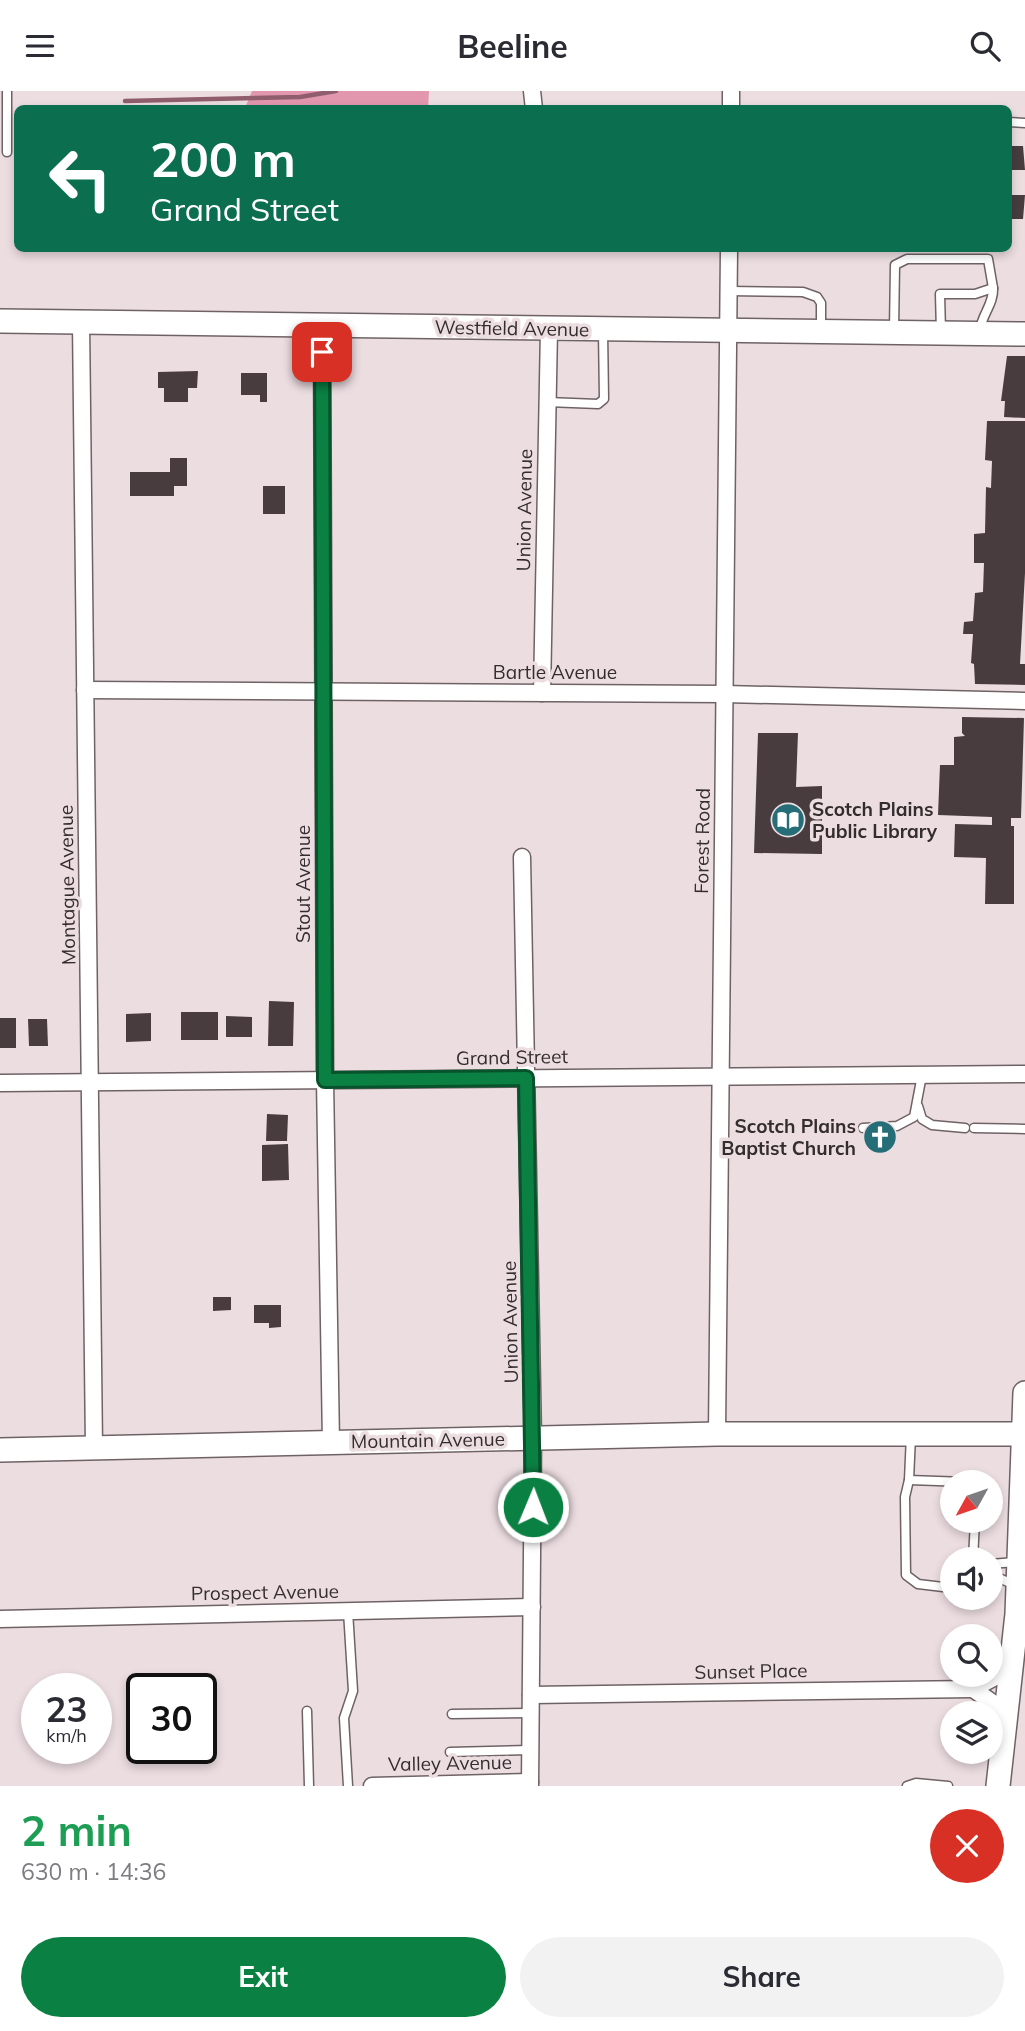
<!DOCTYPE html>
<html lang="en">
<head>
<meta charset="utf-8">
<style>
  body { margin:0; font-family:Mulish,sans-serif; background:#f2f2f3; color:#2b2b33; height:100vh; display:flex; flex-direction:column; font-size:26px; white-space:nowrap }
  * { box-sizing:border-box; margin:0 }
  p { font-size:23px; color:#7c7c81 }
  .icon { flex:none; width:38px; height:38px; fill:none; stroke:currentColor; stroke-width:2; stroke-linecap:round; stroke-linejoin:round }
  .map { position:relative; height:1695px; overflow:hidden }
  .sheet { display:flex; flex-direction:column; background:#fff; flex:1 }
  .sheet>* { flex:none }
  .hud { position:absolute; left:14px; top:14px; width:998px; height:147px; border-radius:10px; box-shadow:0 4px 10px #0003; background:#0b6e4f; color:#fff; overflow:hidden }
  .needle { width:46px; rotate:230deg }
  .controls { position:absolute; left:940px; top:1379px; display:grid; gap:14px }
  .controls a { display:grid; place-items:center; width:63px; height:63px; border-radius:50%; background:#fff; box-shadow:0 4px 10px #0003; font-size:35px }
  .speed { position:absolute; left:21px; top:1582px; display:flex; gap:14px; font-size:35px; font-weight:700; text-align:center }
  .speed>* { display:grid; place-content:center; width:91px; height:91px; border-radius:50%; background:#fff; box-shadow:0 4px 10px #0003; line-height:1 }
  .speed small { font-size:18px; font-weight:400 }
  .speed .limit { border:4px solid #111; border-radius:10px; background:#fff; color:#111 }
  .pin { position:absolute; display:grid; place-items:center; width:60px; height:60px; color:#fff; margin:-30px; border-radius:14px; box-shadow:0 4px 10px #0006 }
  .me { position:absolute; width:77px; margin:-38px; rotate:1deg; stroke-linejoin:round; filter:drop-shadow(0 0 5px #0008) }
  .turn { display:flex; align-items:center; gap:24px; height:147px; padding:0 21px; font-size:32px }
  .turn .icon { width:91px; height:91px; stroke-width:2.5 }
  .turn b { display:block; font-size:49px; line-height:60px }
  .round { display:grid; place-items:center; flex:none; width:74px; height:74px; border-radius:37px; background:#f2f2f3 }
  .headline { display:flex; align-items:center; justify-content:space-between; height:119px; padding:0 21px }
  h1 { font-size:42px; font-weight:700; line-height:52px; color:#1e9e55 }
  .action { display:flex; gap:14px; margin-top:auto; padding:14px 21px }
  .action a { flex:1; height:80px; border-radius:42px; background:#0b8043; color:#fff; font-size:28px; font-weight:700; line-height:80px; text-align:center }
  .action a+a { background:#f2f2f3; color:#2b2b33 }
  header { display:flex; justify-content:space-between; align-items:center; height:91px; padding:0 21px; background:#fff; font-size:32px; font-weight:700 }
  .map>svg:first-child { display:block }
</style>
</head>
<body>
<header><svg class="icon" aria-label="menu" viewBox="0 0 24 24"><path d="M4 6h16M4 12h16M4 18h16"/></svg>Beeline<svg class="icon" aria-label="search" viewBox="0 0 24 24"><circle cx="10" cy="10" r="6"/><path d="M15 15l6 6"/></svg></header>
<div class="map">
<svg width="1025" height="1695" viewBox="0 0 1025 1695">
  <rect width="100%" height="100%" fill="#ecdde1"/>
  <!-- forest -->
  <polygon fill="#e297af" points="252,0 429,0 428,17 245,17"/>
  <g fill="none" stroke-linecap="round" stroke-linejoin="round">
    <!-- stream -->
    <polyline stroke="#905d6e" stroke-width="4.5" points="125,10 300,6 336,0"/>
  </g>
  <!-- building -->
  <g fill="#483c3f">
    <polygon points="1008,55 1023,55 1025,79 1008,79"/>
    <polygon points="1008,104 1025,104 1023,128 1008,128"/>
    <polygon points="1007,265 1025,265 1025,327 1004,326 1005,310 1001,310"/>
    <polygon points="198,280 197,297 188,297 188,311 164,311 164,297 158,297 158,281"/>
    <polygon points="241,282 267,282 267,311 260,311 260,304 241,304"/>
    <polygon points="987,330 1025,330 1025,482 1020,573 1025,573 1025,594 975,593 974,573 971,572 973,543 963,543 964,531 973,530 975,502 983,501 984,472 974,472 974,443 985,442 986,396 991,397 992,370 985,369"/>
    <polygon points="170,367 187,367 187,395 174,395 174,405 130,405 130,381 170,381"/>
    <rect x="263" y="395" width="22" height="28"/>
    <polygon points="962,626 1024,627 1021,727 1011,727 1011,735 1014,735 1014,813 985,813 986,767 954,766 955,733 992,734 992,726 938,724 940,674 954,674 954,646 965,645 962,642"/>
    <polygon points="758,642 798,642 796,696 822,695 822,763 754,762"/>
    <polygon points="269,910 294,911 293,955 268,955"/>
    <rect x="181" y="921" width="37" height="28"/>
    <polygon points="151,922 151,950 126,951 126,923"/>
    <polygon points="226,925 252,926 252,946 226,946"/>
    <rect x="0" y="927" width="16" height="30"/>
    <polygon points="28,928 47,928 48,955 29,955"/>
    <polygon points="267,1023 288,1024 287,1050 266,1050"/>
    <polygon points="288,1053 289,1089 262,1090 262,1054"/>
    <polygon points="213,1206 231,1206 231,1219 213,1220"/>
    <polygon points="254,1214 281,1214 281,1236 269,1237 269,1232 254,1232"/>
  </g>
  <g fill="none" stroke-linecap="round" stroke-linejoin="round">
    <!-- lane casing -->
    <g stroke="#6f6265" stroke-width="11">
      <g id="lane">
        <polyline points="7,0 7,61"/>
        <polyline points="1008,31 1025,32"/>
        <polyline points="729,200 803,201 817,206 821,212 821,238"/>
        <polyline points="894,239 895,174 907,168 988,168 993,197 975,203 940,203 941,241"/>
        <path d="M980,239C982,223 994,213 993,197"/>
        <polyline points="547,311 598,313 604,308 603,240"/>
        <polyline points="918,1015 922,1028 932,1034 965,1037"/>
        <polyline points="863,1037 897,1035 914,1026 922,984"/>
        <polyline points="974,1037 1025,1038"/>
        <polyline points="911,1344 909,1389 966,1391"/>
        <polyline points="909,1389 905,1406 906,1484 918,1493 943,1496 952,1489"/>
        <polyline points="973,1468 975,1430"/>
        <polyline points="990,1473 1016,1471"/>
        <polyline points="990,1483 1017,1495"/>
        <polyline points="348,1520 353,1600 344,1627 348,1695"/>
        <polyline points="307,1620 309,1695"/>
        <polyline points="452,1623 530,1622"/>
        <polyline points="450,1661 530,1659"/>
        <polyline points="907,1695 916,1692 948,1695"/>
      </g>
    </g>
    <!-- street casing -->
    <g stroke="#6f6265" stroke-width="19">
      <g id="street">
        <polyline points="532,0 534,18"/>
        <polyline points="731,18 731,0"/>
        <polyline points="81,231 94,1357"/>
        <polyline points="322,235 325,989 331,1352"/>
        <polyline points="85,599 725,603 1025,610"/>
        <polyline points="542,602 549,238"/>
        <polyline points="522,766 533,1347 530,1695"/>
        <polyline points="0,992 1025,983"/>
        <polyline points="717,1343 729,158"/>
        <polyline points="0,1528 532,1516"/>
        <polyline points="973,1598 993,1612 1001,1636"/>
        <polyline points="531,1604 973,1598 1012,1577"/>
        <polyline points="372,1695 530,1691"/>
      </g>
    </g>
    <!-- secondary casing -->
    <g stroke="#6f6265" stroke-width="26">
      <g id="secondary">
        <polyline points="0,230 1025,243"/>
        <polyline points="0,1359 717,1343 1025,1343"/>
        <polyline points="998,1695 1017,1523 1025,1302"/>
      </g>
    </g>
    <!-- lane -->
    <use href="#lane" stroke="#fff" stroke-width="8"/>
    <!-- street -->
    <use href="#street" stroke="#fff" stroke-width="16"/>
    <!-- secondary -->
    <use href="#secondary" stroke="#fff" stroke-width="23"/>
  </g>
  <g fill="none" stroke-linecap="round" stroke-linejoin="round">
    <!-- route casing -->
    <g stroke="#07532c" stroke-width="18">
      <polyline id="route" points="322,261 325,989 526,987 533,1416"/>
    </g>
    <!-- route -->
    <use href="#route" stroke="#0b8043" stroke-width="12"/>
  </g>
  <!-- icons -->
  <defs>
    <g id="library-disc" transform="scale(1.75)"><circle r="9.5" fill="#256e78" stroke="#ecdde1"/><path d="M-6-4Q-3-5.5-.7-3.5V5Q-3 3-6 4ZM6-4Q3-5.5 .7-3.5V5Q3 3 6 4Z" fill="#fff"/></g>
    <g id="church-disc" transform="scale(1.75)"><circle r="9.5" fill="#256e78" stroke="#ecdde1"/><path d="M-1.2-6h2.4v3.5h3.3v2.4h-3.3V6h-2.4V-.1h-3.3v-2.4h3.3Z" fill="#fff"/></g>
  </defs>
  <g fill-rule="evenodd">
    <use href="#library-disc" x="788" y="729"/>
    <use href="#church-disc" x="880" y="1046"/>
  </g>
  <g text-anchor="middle" stroke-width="7" stroke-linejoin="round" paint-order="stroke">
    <!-- street labels -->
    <g font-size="19" fill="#332d2f" stroke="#ecdde1">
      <text transform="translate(512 237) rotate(1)" y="7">Westfield Avenue</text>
      <text transform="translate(524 419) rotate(-89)" y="7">Union Avenue</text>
      <text x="555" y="588">Bartle Avenue</text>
      <text transform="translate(702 750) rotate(-89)" y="7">Forest Road</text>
      <text transform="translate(303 793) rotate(-90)" y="7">Stout Avenue</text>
      <text transform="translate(67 794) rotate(-91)" y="7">Montague Avenue</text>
      <text transform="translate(512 966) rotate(-1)" y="7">Grand Street</text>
      <text transform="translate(510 1231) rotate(-91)" y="7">Union Avenue</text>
      <text transform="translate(428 1349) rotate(-1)" y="7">Mountain Avenue</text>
      <text transform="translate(265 1501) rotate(-1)" y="7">Prospect Avenue</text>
      <text transform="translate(751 1580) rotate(-1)" y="7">Sunset Place</text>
      <text transform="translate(450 1672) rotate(-1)" y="7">Valley Avenue</text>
    </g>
    <!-- poi labels -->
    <g font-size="19" font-weight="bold" fill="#332d2f" stroke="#ecdde1" text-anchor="start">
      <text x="812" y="725">Scotch Plains<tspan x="812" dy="22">Public Library</tspan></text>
      <text x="856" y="1042" text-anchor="end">Scotch Plains<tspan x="856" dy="22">Baptist Church</tspan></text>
    </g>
  </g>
</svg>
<div class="controls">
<a><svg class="needle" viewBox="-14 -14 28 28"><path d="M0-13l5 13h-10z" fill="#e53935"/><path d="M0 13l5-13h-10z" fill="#7c7c81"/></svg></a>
<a><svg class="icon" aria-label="sound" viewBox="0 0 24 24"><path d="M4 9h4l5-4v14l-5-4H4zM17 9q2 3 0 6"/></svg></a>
<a><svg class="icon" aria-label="search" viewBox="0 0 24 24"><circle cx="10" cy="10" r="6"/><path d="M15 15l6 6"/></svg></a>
<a><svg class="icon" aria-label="layers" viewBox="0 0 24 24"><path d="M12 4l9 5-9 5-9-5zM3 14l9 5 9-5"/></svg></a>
</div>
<div class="speed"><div>23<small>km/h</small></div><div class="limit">30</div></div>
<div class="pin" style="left:322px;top:261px;background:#d93025"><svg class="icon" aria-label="arrive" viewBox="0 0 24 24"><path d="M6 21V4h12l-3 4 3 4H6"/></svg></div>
<svg class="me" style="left:533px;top:1416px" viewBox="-20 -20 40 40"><circle r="17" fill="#0b8043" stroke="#fff" stroke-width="3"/><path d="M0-11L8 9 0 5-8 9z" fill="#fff"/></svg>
<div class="hud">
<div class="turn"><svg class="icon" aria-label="left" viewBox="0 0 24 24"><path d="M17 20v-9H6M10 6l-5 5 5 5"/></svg><div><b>200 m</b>Grand Street</div></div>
</div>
</div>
<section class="sheet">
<div class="headline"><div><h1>2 min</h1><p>630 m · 14:36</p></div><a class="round" style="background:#d93025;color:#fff"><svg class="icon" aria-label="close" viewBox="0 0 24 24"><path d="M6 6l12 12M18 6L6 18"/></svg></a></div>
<div class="action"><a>Exit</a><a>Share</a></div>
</section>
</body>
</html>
